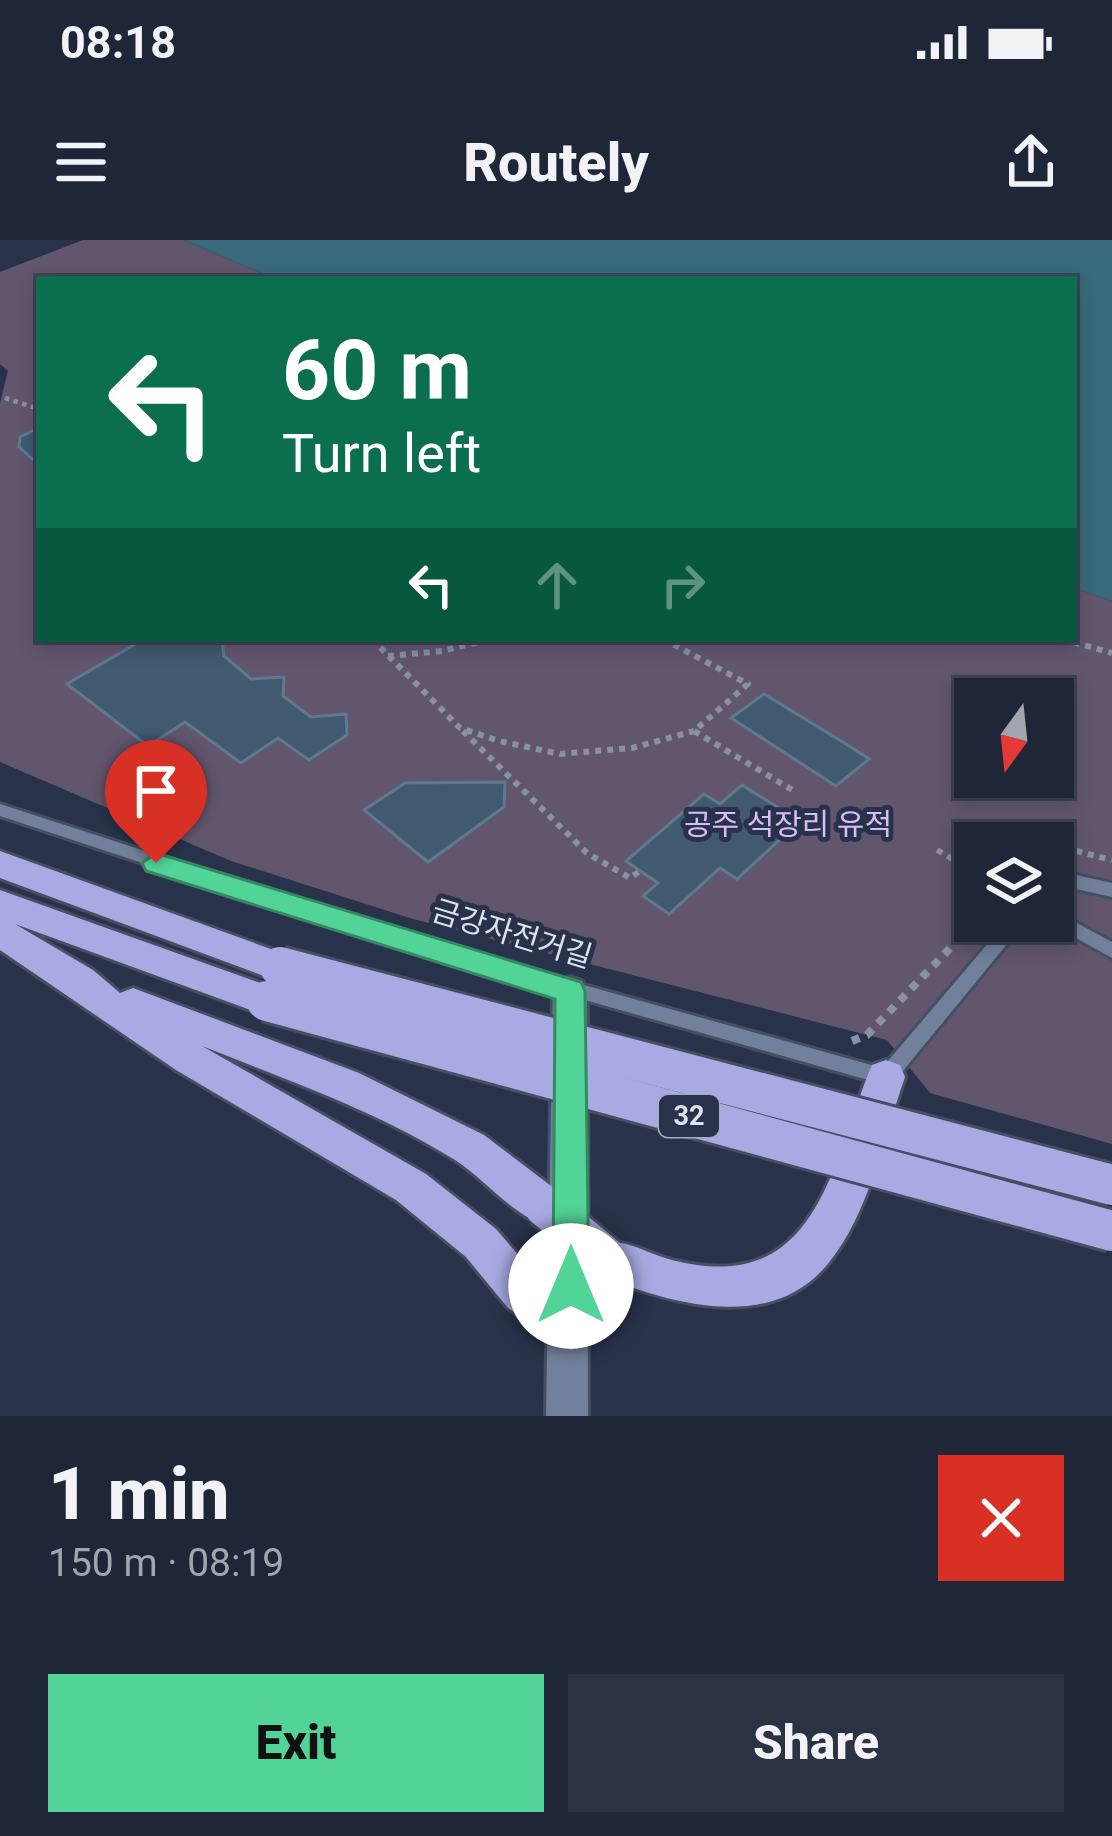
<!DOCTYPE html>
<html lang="en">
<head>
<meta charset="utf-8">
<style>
  body { margin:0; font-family:Roboto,"Noto Sans KR",sans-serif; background:#2b3243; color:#f1f3f6; height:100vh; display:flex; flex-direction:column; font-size:45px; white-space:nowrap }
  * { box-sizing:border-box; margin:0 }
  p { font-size:39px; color:#a1a5ae }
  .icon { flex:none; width:66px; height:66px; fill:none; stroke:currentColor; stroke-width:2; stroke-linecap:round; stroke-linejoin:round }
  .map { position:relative; height:1176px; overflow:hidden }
  .panel { display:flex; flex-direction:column; background:#1e2638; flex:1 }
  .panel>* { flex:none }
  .hud { position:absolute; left:36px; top:36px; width:1041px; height:366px; border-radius:0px; box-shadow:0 6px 18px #0003,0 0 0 3px #3c4353; background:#0b6e4f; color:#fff; overflow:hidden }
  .needle { width:78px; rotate:195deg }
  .controls { position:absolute; left:954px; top:438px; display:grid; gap:24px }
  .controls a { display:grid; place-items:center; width:120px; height:120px; border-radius:0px; background:#1e2638; box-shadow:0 6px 18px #0003,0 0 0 3px #3c4353; font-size:60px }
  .pin { position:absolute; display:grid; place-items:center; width:102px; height:102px; color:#fff; margin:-123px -51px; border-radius:50% 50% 50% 0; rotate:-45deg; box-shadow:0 0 12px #0007 }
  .pin .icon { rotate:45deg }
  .me { position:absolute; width:132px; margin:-66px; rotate:0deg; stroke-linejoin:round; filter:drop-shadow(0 0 9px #0008) }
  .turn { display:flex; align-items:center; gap:42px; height:252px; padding:0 48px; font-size:54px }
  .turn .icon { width:156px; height:156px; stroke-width:2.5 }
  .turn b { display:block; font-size:84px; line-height:102px }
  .lanes { display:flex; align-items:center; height:114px; padding:0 48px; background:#0003; justify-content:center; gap:60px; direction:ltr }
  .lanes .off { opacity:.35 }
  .round { display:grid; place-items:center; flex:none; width:126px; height:126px; border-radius:0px; background:#2b3243 }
  .head { display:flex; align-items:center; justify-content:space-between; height:204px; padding:0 48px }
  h1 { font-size:72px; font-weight:800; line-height:90px }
  .primary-button { display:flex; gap:24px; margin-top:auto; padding:24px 48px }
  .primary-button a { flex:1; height:138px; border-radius:0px; background:#52d397; color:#111; font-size:48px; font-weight:800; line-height:138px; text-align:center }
  .primary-button a+a { background:#2b3243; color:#f1f3f6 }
  .status { display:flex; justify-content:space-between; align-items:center; height:84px; padding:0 60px; background:#1e2638; direction:ltr }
  .status svg { height:33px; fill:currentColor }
  header { display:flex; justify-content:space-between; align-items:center; height:156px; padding:0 48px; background:#1e2638; font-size:54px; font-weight:800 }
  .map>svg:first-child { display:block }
</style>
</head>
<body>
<div class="status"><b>08:18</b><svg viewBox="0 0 49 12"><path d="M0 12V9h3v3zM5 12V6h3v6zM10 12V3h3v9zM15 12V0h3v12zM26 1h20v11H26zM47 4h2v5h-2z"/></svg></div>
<header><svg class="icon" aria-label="menu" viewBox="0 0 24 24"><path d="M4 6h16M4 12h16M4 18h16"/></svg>Routely<svg class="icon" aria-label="share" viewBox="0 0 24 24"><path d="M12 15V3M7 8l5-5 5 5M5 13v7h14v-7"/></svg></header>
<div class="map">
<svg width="1112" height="1176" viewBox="0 0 1112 1176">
  <rect width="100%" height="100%" fill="#28334b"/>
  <!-- green -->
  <path fill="#62566f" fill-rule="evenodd" d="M83,0H184L275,39H39V399H1074V348L1112,361V904L930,853L887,800L413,679L231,621L0,522V163L8,131L0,124V32ZM975,459H1053V537H975ZM975,603H1053V681H975Z"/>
  <!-- water -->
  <polygon fill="#396a7a" points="184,0 1112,0 1112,361 1074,348 1074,39 275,39"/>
  <!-- building -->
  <g fill="#415a6f" stroke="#5f798f" stroke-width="3">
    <polygon points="36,189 39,189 39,225 19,207 20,197"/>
    <polygon points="144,399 222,399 224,416 251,439 284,437 283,456 311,477 346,474 347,495 309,520 278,498 241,523 185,482 148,506 67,444"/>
    <polygon points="764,454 846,504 869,519 836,546 731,478"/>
    <polygon points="505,542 504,567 428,622 364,570 405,543"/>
    <polygon points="742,545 800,581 737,639 720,628 669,674 643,656 658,643 626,621 704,554 720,564"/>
  </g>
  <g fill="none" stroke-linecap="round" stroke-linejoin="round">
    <!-- service casing -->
    <g stroke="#464f62" stroke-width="6">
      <g id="service">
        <polygon points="0,564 404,695 882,828 1007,681 1026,681 893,843 886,845 404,709 0,576"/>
        <polygon points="1053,630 1112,643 1112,657 1053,644"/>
        <polygon points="1053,670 1112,702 1112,718 1047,682 1053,681"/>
      </g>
    </g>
    <!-- tertiary casing -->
    <g stroke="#464f62" stroke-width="6">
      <polygon id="tertiary" points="570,737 582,741 587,751 588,1176 546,1176 553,751 558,741"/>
    </g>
    <!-- trunk casing -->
    <g stroke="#464f62" stroke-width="6">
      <g id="trunk">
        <polygon points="0,611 293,717 298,727 293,737 280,742 0,638"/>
        <path d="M0,650L280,750L285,761L280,772L267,776L15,684L93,730L120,753L133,748L359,833L484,895L559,952L565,966L559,980L544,985C509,972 486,940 455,920C377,871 287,840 202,806L426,934L496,989L538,1038L587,1072L593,1088L587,1104L571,1110L508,1068L466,1017L396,960L176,830L0,710Z"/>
        <path d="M886,820L900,825L905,837C884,897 869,975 827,1025C768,1096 663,1061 593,1033L587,1019L593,1005C618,994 646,1013 672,1020C812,1056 829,937 867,837L872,825Z"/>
      </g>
    </g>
    <!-- path-far2 -->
    <polyline stroke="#8892a5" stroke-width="4.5" stroke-dasharray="4.5 4.5" stroke-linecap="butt" points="5,158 39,169"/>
    <!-- path-far1 -->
    <g stroke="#8892a5" stroke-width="6" stroke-dasharray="6 6" stroke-linecap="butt">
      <polyline points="372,399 460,488 499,501 560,514 632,508 694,491"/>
      <polyline points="663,399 748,444 694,491 794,551"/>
      <polyline points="1062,399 1112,413"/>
      <polyline points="388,416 442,411 492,399"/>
      <polyline points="463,491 587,613 630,638 640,631"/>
      <polyline points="1053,605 1112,620"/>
      <polyline points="937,610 975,632"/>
    </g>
    <!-- path -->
    <polyline stroke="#8892a5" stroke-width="8" stroke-dasharray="8 8" stroke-linecap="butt" points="852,801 867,795 976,681"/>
    <!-- service -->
    <use href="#service" fill="#72809b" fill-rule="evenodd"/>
    <!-- tertiary -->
    <use href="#tertiary" fill="#72809b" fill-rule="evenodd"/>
    <!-- trunk -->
    <use href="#trunk" fill="#a8aae4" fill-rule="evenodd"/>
    <!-- trunk-bridge casing -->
    <g stroke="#464f62" stroke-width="46" stroke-linecap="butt">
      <g id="trunk-bridge">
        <polyline points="280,727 1112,945"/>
        <polyline points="267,761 1112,991"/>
        <polyline points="544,966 608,1019"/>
      </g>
    </g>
    <!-- trunk-bridge -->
    <use href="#trunk-bridge" stroke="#a8aae4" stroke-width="40"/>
  </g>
  <!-- route -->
  <polygon fill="#52d397" stroke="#358962" stroke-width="3" points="156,613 581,742 585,751 589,1046 584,1058 571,1063 558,1058 553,1046 555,759 146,631 142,623"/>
  <g text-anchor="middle" stroke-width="10" stroke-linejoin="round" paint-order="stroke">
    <!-- shield labels -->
    <rect fill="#28334b" stroke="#a5aec0" stroke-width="3" x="659" y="855" width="60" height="42" rx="9"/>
    <g font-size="27" font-weight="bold" fill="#dbe3f2">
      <text x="689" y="885">32</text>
    </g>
    <!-- park labels -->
    <g font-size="30" fill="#d9bcf9" stroke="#28334b">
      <text x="788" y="595">공주 석장리 유적</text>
    </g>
    <!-- street labels -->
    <g font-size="30" fill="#dbe3f2" stroke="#28334b">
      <text transform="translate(512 694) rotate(17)" y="10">금강자전거길</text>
    </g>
  </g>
</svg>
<div class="controls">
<a><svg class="needle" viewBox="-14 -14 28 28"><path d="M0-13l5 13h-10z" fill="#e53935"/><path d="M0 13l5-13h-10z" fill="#a1a5ae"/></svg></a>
<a><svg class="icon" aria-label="layers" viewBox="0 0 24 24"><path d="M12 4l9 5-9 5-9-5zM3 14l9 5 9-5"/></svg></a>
</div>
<div class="pin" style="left:156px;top:623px;background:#d93025"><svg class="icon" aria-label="arrive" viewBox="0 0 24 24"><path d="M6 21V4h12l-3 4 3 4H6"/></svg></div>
<svg class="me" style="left:571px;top:1046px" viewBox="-20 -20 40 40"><circle r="19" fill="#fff"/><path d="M0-13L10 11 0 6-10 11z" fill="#52d397"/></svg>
<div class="hud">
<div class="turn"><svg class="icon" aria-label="left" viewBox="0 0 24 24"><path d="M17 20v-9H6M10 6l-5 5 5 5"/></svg><div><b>60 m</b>Turn left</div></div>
<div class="lanes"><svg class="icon" aria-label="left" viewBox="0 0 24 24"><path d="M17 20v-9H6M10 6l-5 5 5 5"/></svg><svg class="icon off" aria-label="ahead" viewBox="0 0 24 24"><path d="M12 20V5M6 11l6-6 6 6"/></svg><svg class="icon off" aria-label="right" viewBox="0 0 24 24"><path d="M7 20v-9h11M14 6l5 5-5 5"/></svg></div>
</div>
</div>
<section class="panel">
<div class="head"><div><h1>1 min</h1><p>150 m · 08:19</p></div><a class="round" style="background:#d93025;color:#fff"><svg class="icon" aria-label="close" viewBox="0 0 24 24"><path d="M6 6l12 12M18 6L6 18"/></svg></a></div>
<div class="primary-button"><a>Exit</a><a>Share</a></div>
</section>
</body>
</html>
